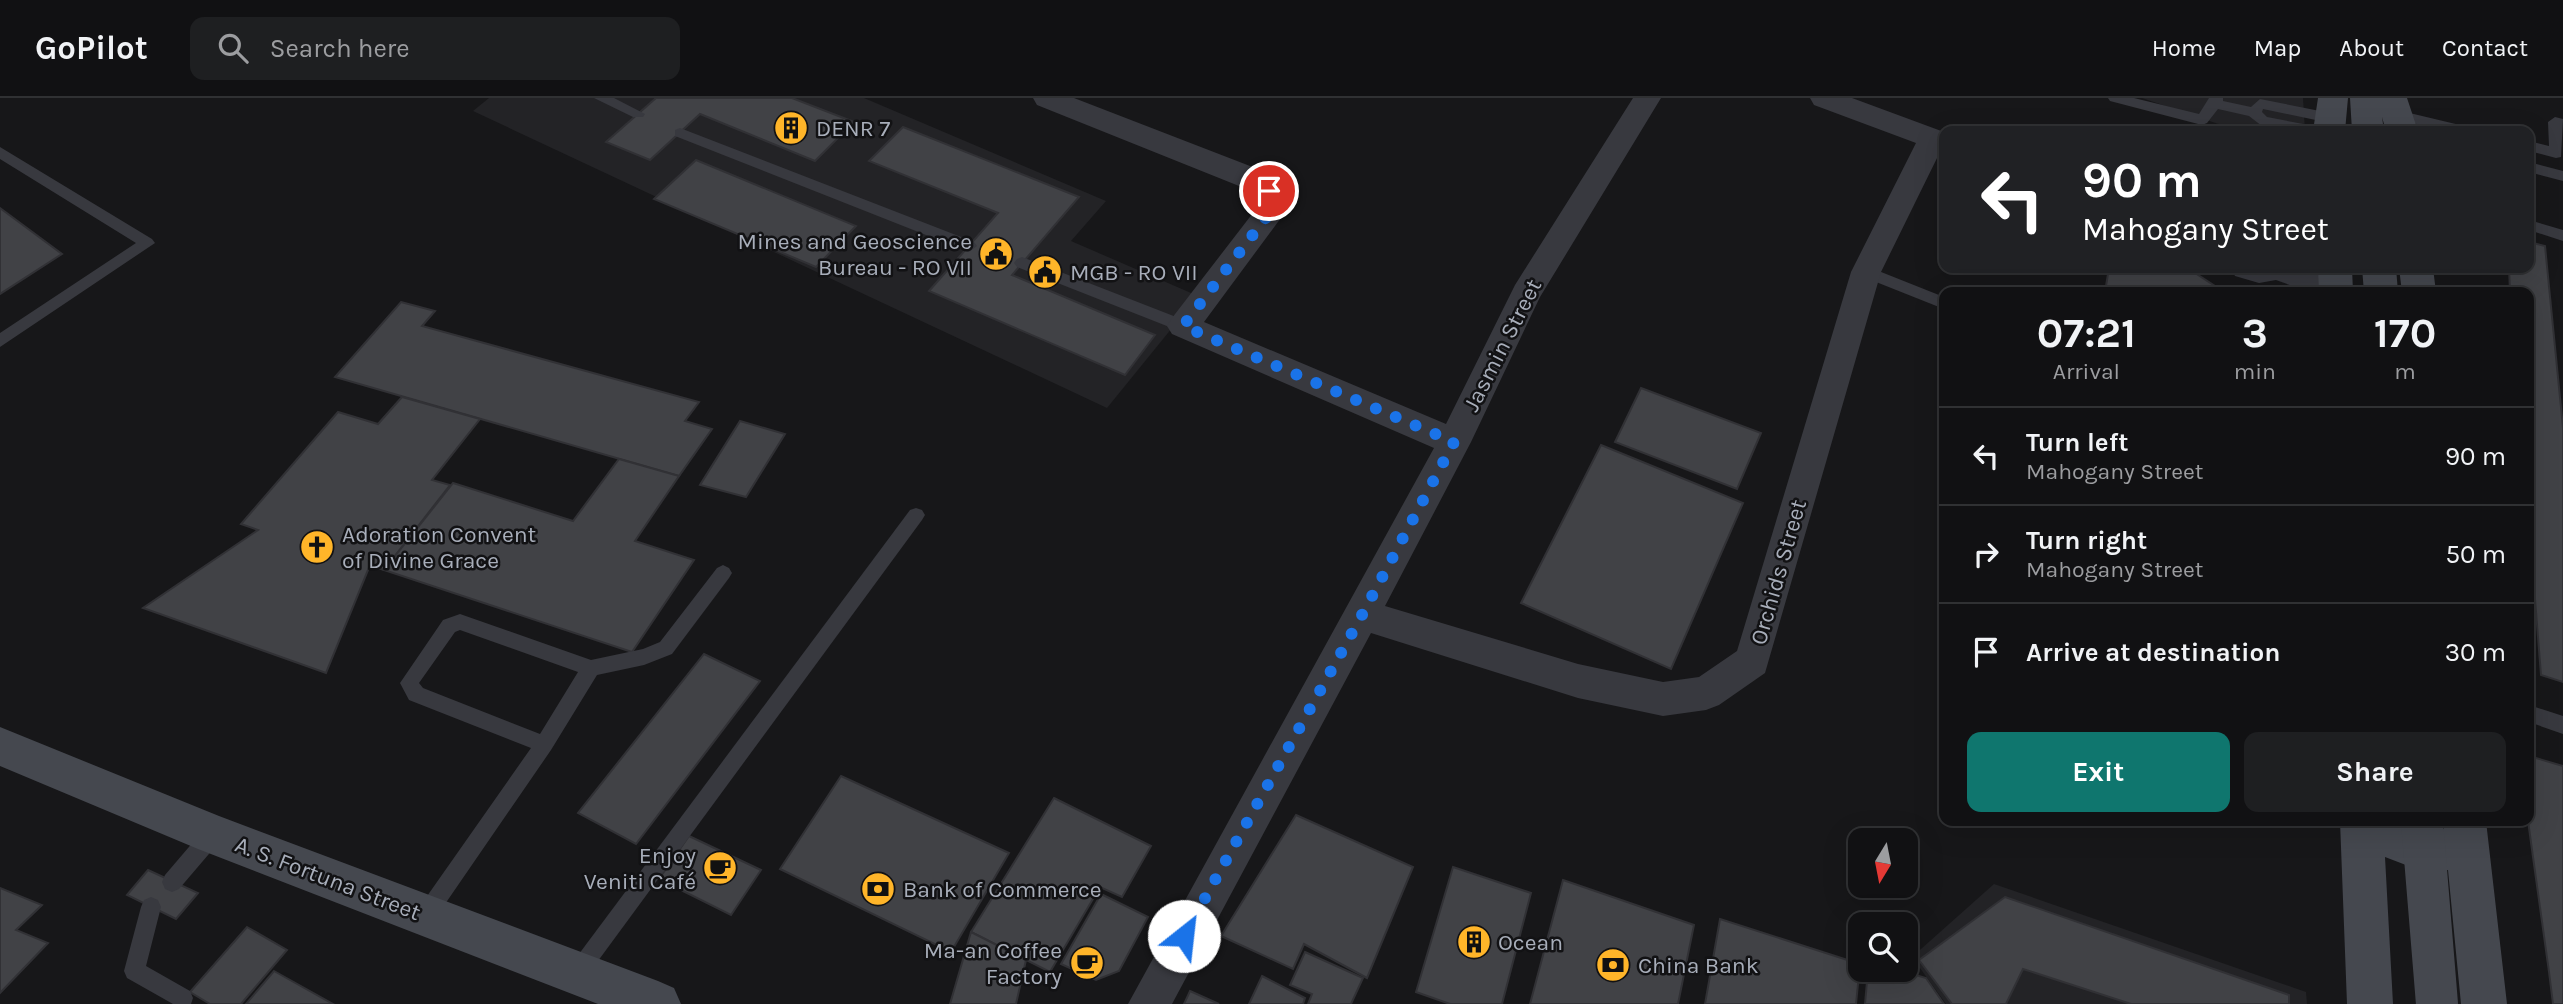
<!DOCTYPE html>
<html lang="en">
<head>
<meta charset="utf-8">
<style>
  body { margin:0; font-family:Karla,sans-serif; background:#1e1f21; color:#f1f3f6; height:100vh; display:flex; flex-direction:column; font-size:26px; white-space:nowrap }
  * { box-sizing:border-box; margin:0 }
  p { font-size:23px; color:#9c9da0 }
  .icon { flex:none; width:38px; height:38px; fill:none; stroke:currentColor; stroke-width:2; stroke-linecap:round; stroke-linejoin:round }
  .map { position:relative; flex:1; overflow:hidden }
  .details { position:absolute; left:1939px; top:189px; width:595px; height:539px; display:flex; flex-direction:column; background:#111113; border-radius:14px; box-shadow:0 7px 28px #0002,0 0 0 2px #303133 }
  .details>* { flex:none }
  .hud { position:absolute; left:1939px; top:28px; width:595px; height:147px; border-radius:14px; box-shadow:0 7px 28px #0002,0 0 0 2px #303133; background:#202124; color:#fff; overflow:hidden }
  .needle { width:46px; rotate:190deg }
  .tools { position:absolute; left:1848px; top:730px; display:grid; gap:14px }
  .tools a { display:grid; place-items:center; width:70px; height:70px; border-radius:14px; background:#111113; box-shadow:0 7px 28px #0002,0 0 0 2px #303133; font-size:35px }
  .pin { position:absolute; display:grid; place-items:center; width:60px; height:60px; color:#fff; margin:-30px; border:4px solid #fff; border-radius:50%; box-shadow:0 2px 7px #0007 }
  .me { position:absolute; width:77px; margin:-38px; rotate:29deg; stroke-linejoin:round; filter:drop-shadow(0 0 5px #0008) }
  .turn { display:flex; align-items:center; gap:24px; height:147px; padding:0 28px; font-size:32px }
  .turn .icon { width:91px; height:91px; stroke-width:2.5 }
  .turn b { display:block; font-size:49px; line-height:60px }
  .eta { display:flex; justify-content:space-evenly; align-items:center; height:119px; text-align:center }
  .eta b { font-size:42px; font-weight:700; line-height:49px }
  .primary-button { display:flex; gap:14px; margin-top:auto; padding:14px 28px }
  .primary-button a { flex:1; height:80px; border-radius:14px; background:#0f766e; color:#fff; font-size:28px; font-weight:700; line-height:80px; text-align:center }
  .primary-button a+a { background:#1e1f21; color:#f1f3f6 }
  ul { padding:0; list-style:none }
  li { display:flex; align-items:center; gap:21px; height:98px; padding:0 28px; border-top:2px solid #303133 }
  li div { flex:1 }
  li b { display:block; font-size:26px }
  li em { font-style:normal }
  header { display:flex; align-items:center; gap:42px; box-sizing:border-box; height:98px; padding:0 35px; background:#111113; border-bottom:2px solid #303133 }
  header strong { font-size:33px }
  nav { display:flex; gap:38px; margin-inline-start:auto; font-size:24px }
  .search { width:490px; height:63px; background:#1e1f21; display:flex; align-items:center; gap:18px; box-sizing:border-box; padding:0 24px; border-radius:14px; color:#9c9da0; font-size:26px }
  .map>svg:first-child { display:block }
</style>
</head>
<body>
<header>
<strong>GoPilot</strong>
<div class="search"><svg class="icon" aria-label="search" viewBox="0 0 24 24"><circle cx="10" cy="10" r="6"/><path d="M15 15l6 6"/></svg>Search here</div>
<nav><a>Home</a><a>Map</a><a>About</a><a>Contact</a></nav>
</header>
<div class="map">
<svg width="2563" height="906" viewBox="0 0 2563 906">
  <rect width="100%" height="100%" fill="#171719"/>
  <!-- built -->
  <g fill="#232326">
    <polygon points="489,0 864,0 1106,103 1071,143 1198,198 1107,310 473,13"/>
    <polygon points="2142,0 2303,0 2305,33 2239,33"/>
    <polygon points="1994,786 2306,894 2307,906 1946,906 1912,859"/>
  </g>
  <!-- building -->
  <g fill="#414246" stroke="#313135" stroke-width="2">
    <polygon points="656,0 792,0 854,24 815,63 700,16 650,62 606,44"/>
    <polygon points="903,29 1079,99 1012,177 1155,237 1125,277 929,193 998,115 869,63"/>
    <polygon points="696,62 856,128 816,169 654,101"/>
    <polygon points="0,110 62,156 0,196"/>
    <polygon points="2529,144 2545,148 2563,330 2563,584 2541,577 2529,425 2529,194 2510,194 2509,170 2529,170"/>
    <polygon points="2109,170 2175,170 2192,173 2224,194 2105,194"/>
    <polygon points="401,204 435,213 422,228 699,304 685,323 712,331 679,378 335,279"/>
    <polygon points="1641,290 1761,335 1737,391 1615,344"/>
    <polygon points="402,299 480,321 432,382 450,387 384,472 370,467 326,575 143,510 258,432 241,426 338,314 378,326"/>
    <polygon points="740,323 785,336 746,399 700,387"/>
    <polygon points="1601,347 1743,405 1671,571 1521,505"/>
    <polygon points="619,361 679,378 635,443 694,462 632,554 384,472 453,385 573,423"/>
    <polygon points="704,556 760,583 636,746 578,715"/>
    <polygon points="2529,658 2563,668 2563,906 2553,906 2549,874 2528,723"/>
    <polygon points="841,678 1009,755 951,854 780,771"/>
    <polygon points="1054,700 1151,748 1122,799 1100,789 1050,874 971,834"/>
    <polygon points="1296,717 1413,769 1367,880 1304,846 1293,871 1221,838"/>
    <polygon points="689,738 761,772 731,817 659,781"/>
    <polygon points="1453,769 1531,795 1502,906 1450,906 1416,894"/>
    <polygon points="148,772 198,795 176,821 127,797"/>
    <polygon points="1563,782 1694,827 1678,906 1530,906"/>
    <polygon points="0,790 42,807 16,832 48,845 0,895"/>
    <polygon points="1101,796 1148,819 1119,873 1096,882 1061,866"/>
    <polygon points="2005,799 2289,897 2289,906 2131,906 2023,871 2006,906 1952,906 1919,862"/>
    <polygon points="1720,821 1860,866 1856,906 1705,906"/>
    <polygon points="247,829 287,852 241,906 210,906 190,894"/>
    <polygon points="971,834 1026,862 1016,906 950,906"/>
    <polygon points="1305,854 1363,880 1351,906 1308,906 1312,896 1290,887"/>
    <polygon points="1868,872 1899,872 1926,880 1944,906 1865,906"/>
    <polygon points="274,873 333,906 246,906"/>
    <polygon points="1262,878 1305,900 1303,906 1249,906"/>
    <polygon points="1190,893 1219,906 1184,906"/>
  </g>
  <g fill="none" stroke-linecap="round" stroke-linejoin="round">
    <!-- lane -->
    <g fill="#38393f" fill-rule="evenodd">
      <polygon points="594,0 614,0 645,16 643,19 633,19"/>
      <polygon points="2108,0 2134,0 2199,16 2209,0 2223,0 2223,3 2251,9 2260,1 2330,15 2337,20 2330,25 2263,11 2262,14 2267,19 2314,28 2321,33 2290,33 2262,28 2249,18 2218,11 2207,25 2202,27 2110,3"/>
      <polygon points="2397,12 2464,28 2471,33 2445,33 2392,20 2390,17"/>
      <polygon points="2555,19 2563,21 2561,59 2556,60 2529,53 2529,43 2549,48 2548,24"/>
      <polygon points="680,30 974,144 977,148 969,154 964,152 675,38 675,32"/>
      <polygon points="0,49 152,141 155,145 0,249 0,235 136,145 0,61"/>
      <polygon points="2529,64 2563,73 2563,83 2529,74"/>
      <polygon points="2529,122 2563,132 2563,143 2529,132"/>
      <polygon points="1022,159 1189,224 1191,228 1189,232 1177,232 1017,169 1014,165 1017,161"/>
      <polygon points="1866,168 1944,199 1944,211 1861,178 1858,174"/>
      <polygon points="916,410 922,412 925,417 922,422 584,882 577,885 570,882 567,875 570,868 910,412"/>
      <path d="M723,467L729,470L732,475L729,480L672,556L644,567L597,577L551,652L432,825L425,828L418,825L415,818L418,811L531,650L409,602L400,585L443,522L460,516L591,562L643,551L660,544L717,470ZM460,532L578,574L540,636L423,590L419,585L455,534Z"/>
      <polygon points="2529,607 2563,618 2563,636 2529,624"/>
      <polygon points="213,727 220,729 223,736 220,743 179,791 172,794 165,791 162,784 165,777 206,729"/>
      <polygon points="151,799 158,802 161,809 146,868 190,893 193,900 191,906 173,906 127,880 124,873 141,809 144,802"/>
    </g>
    <!-- street -->
    <g fill="#38393f" fill-rule="evenodd">
      <polygon points="1033,0 1074,0 1273,77 1284,93 1286,113 1204,224 1446,326 1515,187 1633,0 1661,0 1540,199 1471,344 1385,508 1578,566 1663,584 1699,579 1737,553 1851,174 1916,45 1814,7 1810,0 1852,0 1944,34 1944,55 1940,54 1881,174 1765,575 1719,607 1706,612 1663,618 1578,600 1371,535 1172,906 1128,906 1434,350 1172,236 1167,228 1172,220 1256,111 1254,94 1037,7"/>
      <polygon points="2231,170 2309,170 2347,184 2351,192 2350,194 2309,194 2276,182 2259,185 2235,178"/>
    </g>
    <!-- secondary -->
    <g fill="#45484f" fill-rule="evenodd">
      <polygon points="2318,0 2348,0 2345,33 2313,33"/>
      <polygon points="2350,0 2407,0 2418,33 2386,33 2382,19 2384,33 2352,33"/>
      <polygon points="2318,170 2352,170 2353,194 2319,194"/>
      <polygon points="2362,170 2396,170 2398,194 2364,194"/>
      <polygon points="2399,170 2433,170 2436,194 2402,194"/>
      <polygon points="0,629 219,718 658,883 674,890 681,906 598,906 198,751 0,668"/>
      <path d="M2340,723C2359,723 2382,720 2401,723C2419,726 2421,734 2444,731V723H2486L2507,906H2461L2448,772H2419L2385,759L2393,906H2347Z"/>
    </g>
    <!-- secondary-bridge -->
    <polyline stroke="#45484f" stroke-width="42" points="2422,723 2437,906"/>
  </g>
  <g fill="none" stroke-linecap="round" stroke-linejoin="round">
    <!-- route -->
    <polyline stroke="#1a73e8" stroke-width="12" stroke-dasharray="0 21.6" points="1184,838 1362,517 1454,344 1183,228 1271,113 1269,93"/>
  </g>
  <!-- icons -->
  <defs>
    <g id="building-disc" transform="scale(1.75)"><circle r="9.5" fill="#ffb529" stroke="#121214"/><path d="M-4-6H4V6H1V3H-1V6H-4ZM-2.5-4.3h1.7v1.8h-1.7ZM.8-4.3h1.7v1.8H.8ZM-2.5-1h1.7V.8h-1.7ZM.8-1h1.7V.8H.8Z" fill="#111"/></g>
    <g id="civic-disc" transform="scale(1.75)"><circle r="9.5" fill="#ffb529" stroke="#121214"/><path d="M-.6-6.5H3V-4.5H.6V-3L4-1V1h2V6H-6V1h2V-1L-.6-3ZM-1.2 2.5V6h2.4V2.5Z" fill="#111"/></g>
    <g id="church-disc" transform="scale(1.75)"><circle r="9.5" fill="#ffb529" stroke="#121214"/><path d="M-1.2-6h2.4v3.5h3.3v2.4h-3.3V6h-2.4V-.1h-3.3v-2.4h3.3Z" fill="#111"/></g>
    <g id="cafe-disc" transform="scale(1.75)"><circle r="9.5" fill="#ffb529" stroke="#121214"/><path d="M-5.5-4.5H6V0H3Q3 3.5 0 3.5H-2.5Q-5.5 3.5-5.5 0ZM3-3.2v2h1.7v-2ZM-6 4.5H4V6H-6Z" fill="#111"/></g>
    <g id="bank-disc" transform="scale(1.75)"><circle r="9.5" fill="#ffb529" stroke="#121214"/><path d="M-6-4H6V4H-6ZM0-2.3a2.3 2.3 0 1 0 0 4.6a2.3 2.3 0 1 0 0-4.6Z" fill="#111"/></g>
  </defs>
  <g fill-rule="evenodd">
    <use href="#building-disc" x="791" y="30"/>
    <use href="#civic-disc" x="996" y="156"/>
    <use href="#civic-disc" x="1045" y="174"/>
    <use href="#church-disc" x="317" y="449"/>
    <use href="#cafe-disc" x="720" y="770"/>
    <use href="#bank-disc" x="878" y="791"/>
    <use href="#building-disc" x="1474" y="844"/>
    <use href="#cafe-disc" x="1087" y="865"/>
    <use href="#bank-disc" x="1613" y="867"/>
  </g>
  <g text-anchor="middle" stroke-width="5" stroke-linejoin="round" paint-order="stroke">
    <!-- poi labels -->
    <g font-size="23" fill="#a8aeba" stroke="#121214" text-anchor="start">
      <text x="816" y="38">DENR 7</text>
      <text x="972" y="151" text-anchor="end">Mines and Geoscience<tspan x="972" dy="26">Bureau - RO VII</tspan></text>
      <text x="1070" y="182">MGB - RO VII</text>
      <text x="342" y="444">Adoration Convent<tspan x="342" dy="26">of Divine Grace</tspan></text>
      <text x="696" y="765" text-anchor="end">Enjoy<tspan x="696" dy="26">Veniti Café</tspan></text>
      <text x="903" y="799">Bank of Commerce</text>
      <text x="1498" y="852">Ocean</text>
      <text x="1062" y="860" text-anchor="end">Ma-an Coffee<tspan x="1062" dy="26">Factory</tspan></text>
      <text x="1638" y="875">China Bank</text>
    </g>
    <!-- street labels -->
    <g font-size="23" fill="#a8aeba" stroke="#121214">
      <text transform="translate(1502 247) rotate(-63)" y="8">Jasmin Street</text>
      <text transform="translate(1778 474) rotate(-74)" y="8">Orchids Street</text>
      <text transform="translate(328 780) rotate(21)" y="8">A. S. Fortuna Street</text>
    </g>
  </g>
</svg>
<div class="tools">
<a><svg class="needle" viewBox="-14 -14 28 28"><path d="M0-13l5 13h-10z" fill="#e53935"/><path d="M0 13l5-13h-10z" fill="#9c9da0"/></svg></a>
<a><svg class="icon" aria-label="search" viewBox="0 0 24 24"><circle cx="10" cy="10" r="6"/><path d="M15 15l6 6"/></svg></a>
</div>
<div class="pin" style="left:1269px;top:93px;background:#d93025"><svg class="icon" aria-label="arrive" viewBox="0 0 24 24"><path d="M6 21V4h12l-3 4 3 4H6"/></svg></div>
<svg class="me" style="left:1184px;top:838px" viewBox="-20 -20 40 40"><circle r="19" fill="#fff"/><path d="M0-13L10 11 0 6-10 11z" fill="#1a73e8"/></svg>
<div class="hud">
<div class="turn"><svg class="icon" aria-label="left" viewBox="0 0 24 24"><path d="M17 20v-9H6M10 6l-5 5 5 5"/></svg><div><b>90 m</b>Mahogany Street</div></div>
</div>
<section class="details">
<div class="eta">
<div><b>07:21</b><p>Arrival</p></div>
<div><b>3</b><p>min</p></div>
<div><b>170</b><p>m</p></div>
</div>
<ul>
<li><svg class="icon" aria-label="left" viewBox="0 0 24 24"><path d="M17 20v-9H6M10 6l-5 5 5 5"/></svg><div><b>Turn left</b><p>Mahogany Street</p></div><em>90 m</em></li>
<li><svg class="icon" aria-label="right" viewBox="0 0 24 24"><path d="M7 20v-9h11M14 6l5 5-5 5"/></svg><div><b>Turn right</b><p>Mahogany Street</p></div><em>50 m</em></li>
<li><svg class="icon" aria-label="arrive" viewBox="0 0 24 24"><path d="M6 21V4h12l-3 4 3 4H6"/></svg><div><b>Arrive at destination</b></div><em>30 m</em></li>
</ul>
<div class="primary-button"><a>Exit</a><a>Share</a></div>
</section>
</div>
</body>
</html>
